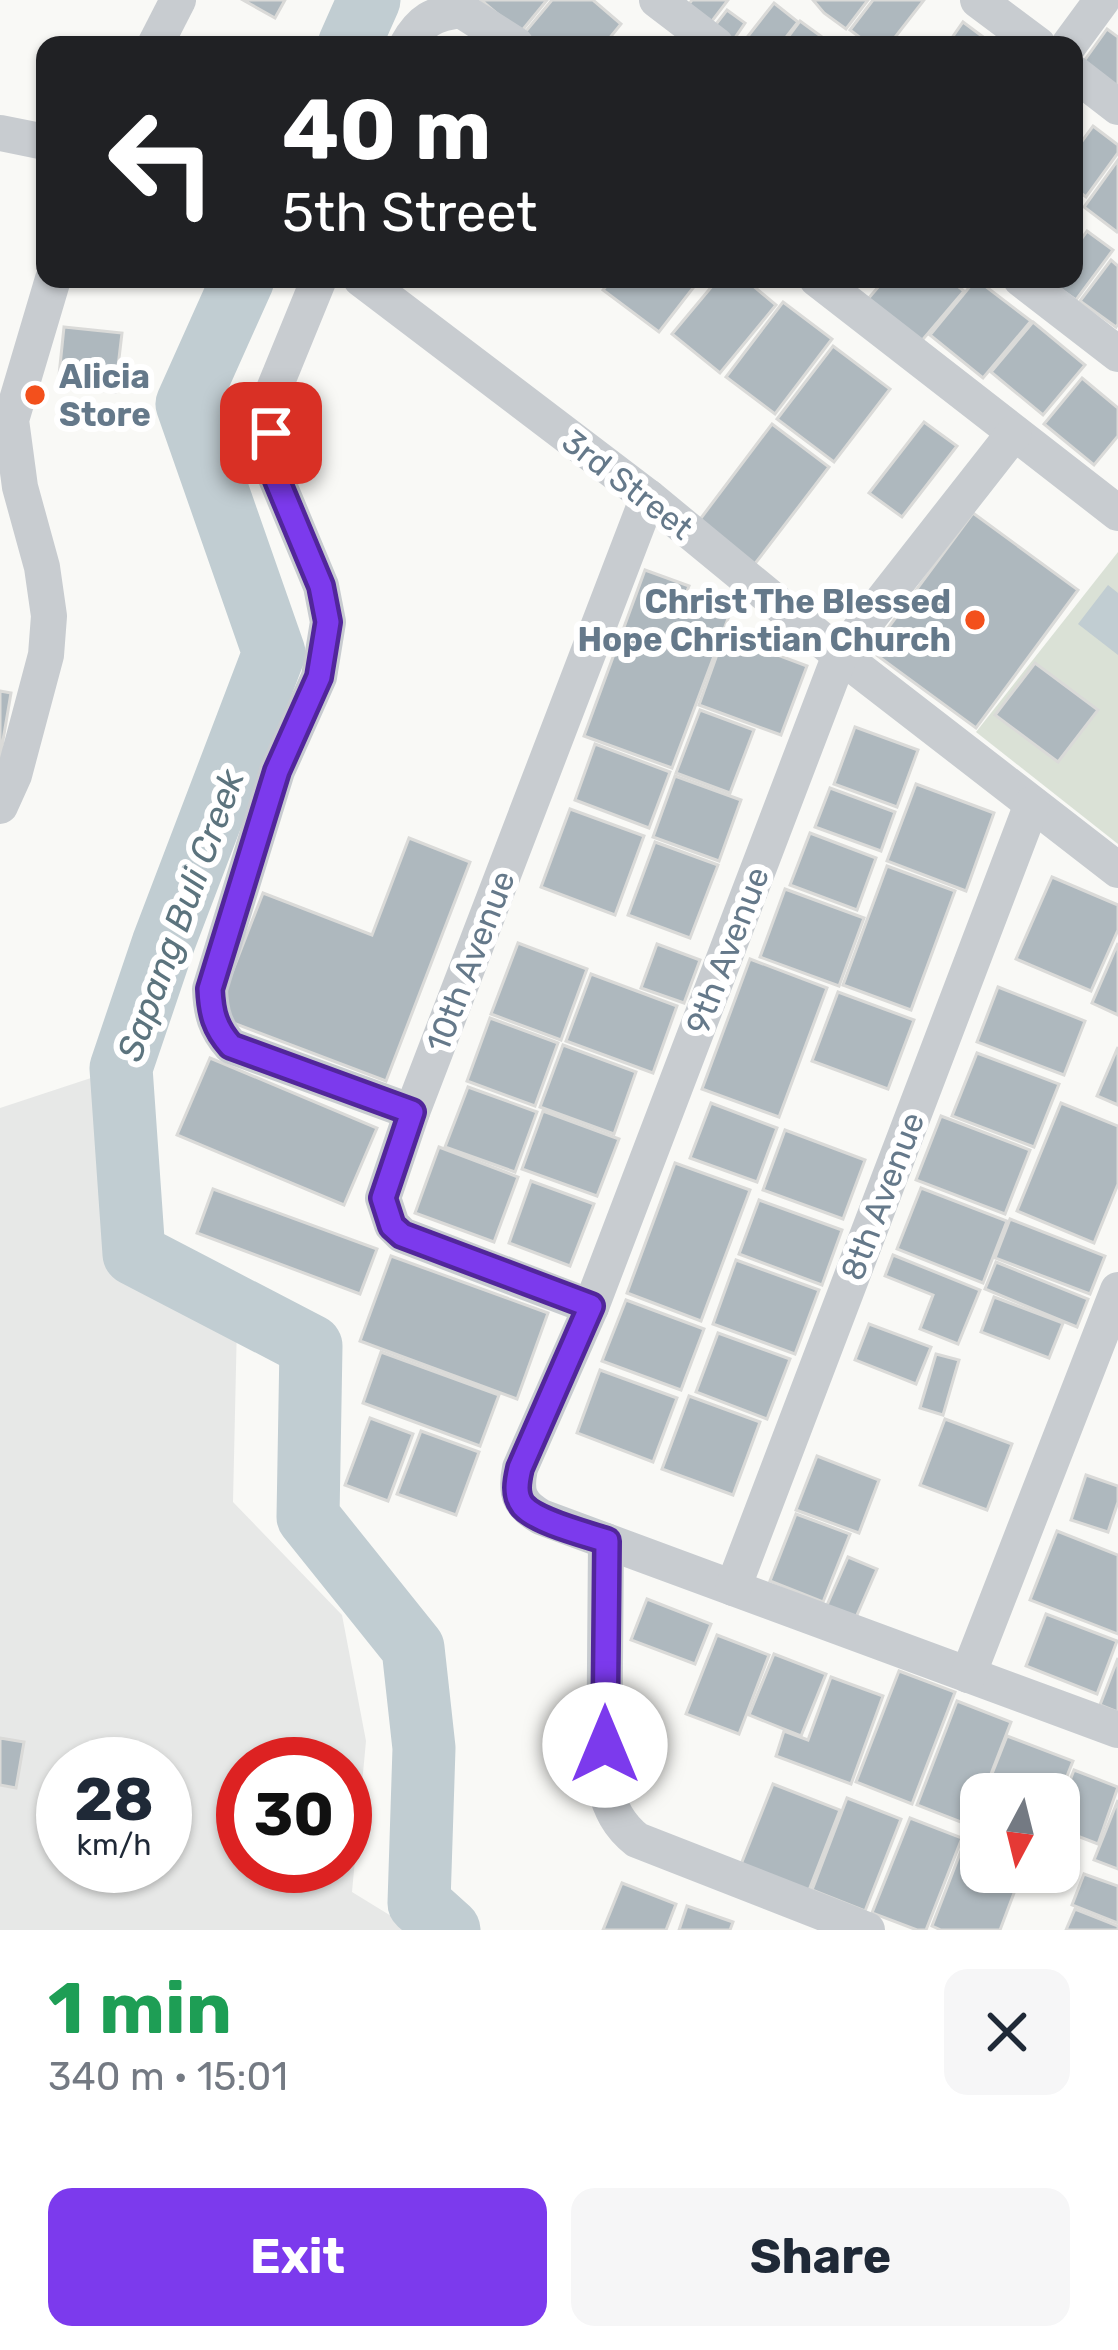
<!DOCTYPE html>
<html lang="en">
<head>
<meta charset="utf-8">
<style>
  body { margin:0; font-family:Rubik,sans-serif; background:#f6f6f7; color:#1f2937; height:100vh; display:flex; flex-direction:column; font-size:45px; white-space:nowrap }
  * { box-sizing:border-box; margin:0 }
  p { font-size:39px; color:#747a83 }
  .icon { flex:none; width:66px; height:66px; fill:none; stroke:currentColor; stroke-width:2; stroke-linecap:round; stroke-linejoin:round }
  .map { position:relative; height:1930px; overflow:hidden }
  .drawer { display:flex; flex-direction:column; background:#fff; flex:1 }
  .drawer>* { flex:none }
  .top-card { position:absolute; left:36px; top:36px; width:1047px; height:252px; border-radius:24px; box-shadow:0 3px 9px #0004; background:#202124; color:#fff; overflow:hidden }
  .needle { width:78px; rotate:187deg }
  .tools { position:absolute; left:960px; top:1773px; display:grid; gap:24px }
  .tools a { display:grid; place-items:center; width:120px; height:120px; border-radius:24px; background:#fff; box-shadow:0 3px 9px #0004; font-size:60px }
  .speed { position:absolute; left:36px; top:1737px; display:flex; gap:24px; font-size:60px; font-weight:700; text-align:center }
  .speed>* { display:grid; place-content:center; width:156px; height:156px; border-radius:50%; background:#fff; box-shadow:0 3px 9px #0004; line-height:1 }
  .speed small { font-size:30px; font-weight:400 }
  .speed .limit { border:18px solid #d22; background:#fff; color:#111 }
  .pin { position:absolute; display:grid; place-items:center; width:102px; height:102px; color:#fff; margin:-51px; border-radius:24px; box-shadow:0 6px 18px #0006 }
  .me { position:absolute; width:132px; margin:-66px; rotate:0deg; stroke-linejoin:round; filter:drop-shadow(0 0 9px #0008) }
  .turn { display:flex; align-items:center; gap:42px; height:252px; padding:0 48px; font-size:54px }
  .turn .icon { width:156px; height:156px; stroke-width:2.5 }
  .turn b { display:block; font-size:84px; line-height:102px }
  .round { display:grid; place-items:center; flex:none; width:126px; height:126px; border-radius:24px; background:#f6f6f7 }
  .head { display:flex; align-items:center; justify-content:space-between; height:204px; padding:0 48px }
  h1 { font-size:72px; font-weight:700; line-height:90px; color:#1e9e55 }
  .action { display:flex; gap:24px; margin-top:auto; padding:24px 48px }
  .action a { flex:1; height:138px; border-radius:24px; background:#7c3aed; color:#fff; font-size:48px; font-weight:700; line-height:138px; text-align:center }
  .action a+a { background:#f6f6f7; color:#1f2937 }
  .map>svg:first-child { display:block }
</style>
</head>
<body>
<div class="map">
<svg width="1118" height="1930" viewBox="0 0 1118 1930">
  <rect width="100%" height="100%" fill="#f9f9f6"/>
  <!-- built -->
  <path fill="#e7e8e7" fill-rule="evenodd" d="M97,1076L103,1255L237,1323L233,1502L342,1615L366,1741L352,1892L414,1930H0V1108ZM63,1764H165V1866H63ZM243,1764H345V1866H243Z"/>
  <!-- green -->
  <polygon fill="#dae1d6" points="1118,552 1118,844 976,732"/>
  <!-- water -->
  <polygon fill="#c1cdd2" points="1108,585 1118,593 1118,655 1078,624"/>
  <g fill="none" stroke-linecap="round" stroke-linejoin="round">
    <!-- river -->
    <g stroke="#c1cdd2" stroke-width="63">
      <polyline points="349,45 369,0"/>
      <polyline points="243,279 187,404 274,653 163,944 121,1068 134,1254 311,1346 308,1517 413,1648 424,1748 419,1903 449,1930"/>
    </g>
  </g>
  <!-- building -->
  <g fill="#aeb8be" stroke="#dadad8" stroke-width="3">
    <polygon points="243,0 285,0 275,18"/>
    <polygon points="481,0 547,0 520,33"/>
    <polygon points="552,0 593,0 621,24 604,45 530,45 521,37"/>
    <polygon points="692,0 728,0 709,25 686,8"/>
    <polygon points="813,0 868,0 846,29 824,13"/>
    <polygon points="873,0 924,0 889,45 870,45 850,30"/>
    <polygon points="774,3 798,22 780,45 741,45"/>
    <polygon points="727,10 745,23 730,45 709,33"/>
    <polygon points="800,21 833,45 782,45"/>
    <polygon points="963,22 994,45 947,45"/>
    <polygon points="1107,29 1118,37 1118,94 1079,68"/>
    <polygon points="1093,126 1118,145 1118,153 1086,197 1074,188 1074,152"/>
    <polygon points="1118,160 1118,231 1117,232 1084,207"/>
    <polygon points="1087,231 1113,250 1076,300 1050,282 1052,279 1074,279 1074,249"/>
    <polygon points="1111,260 1118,266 1118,324 1116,327 1080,301"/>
    <polygon points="612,279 700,279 659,332 603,290"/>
    <polygon points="718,279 745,279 776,305 720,373 672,334"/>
    <polygon points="885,279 949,279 964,291 919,344 867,300"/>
    <polygon points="976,279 1031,321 983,378 930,335"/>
    <polygon points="783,302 832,339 775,414 726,377"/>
    <polygon points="1033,322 1085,365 1043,415 991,372"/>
    <polygon points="64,327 122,333 115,392 58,385"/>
    <polygon points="833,346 890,389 834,462 777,419"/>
    <polygon points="1082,378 1118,408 1118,436 1094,465 1044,424"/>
    <polygon points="924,422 957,446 902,517 869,493"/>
    <polygon points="772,424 829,467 754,565 698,522"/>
    <polygon points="973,513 1078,590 976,728 871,651"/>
    <polygon points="645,570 689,586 684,599 729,616 672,768 584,736"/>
    <polygon points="724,635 807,666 781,735 699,705"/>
    <polygon points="1035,663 1098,710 1058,762 995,715"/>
    <polygon points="0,691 11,693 0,758"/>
    <polygon points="700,710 754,730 730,793 676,773"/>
    <polygon points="855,727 918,750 897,807 834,784"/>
    <polygon points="595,744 670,772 649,828 575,800"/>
    <polygon points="675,776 741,800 719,861 653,837"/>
    <polygon points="916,784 994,813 966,891 887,861"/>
    <polygon points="830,788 895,812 881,851 815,827"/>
    <polygon points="570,809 644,836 615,915 541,887"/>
    <polygon points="810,833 876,858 857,910 790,885"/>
    <polygon points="409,838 470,862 386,1081 215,1016 263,893 372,935"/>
    <polygon points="655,842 718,865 690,938 628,915"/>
    <polygon points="887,866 955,891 911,1010 843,985"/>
    <polygon points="1052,877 1118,905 1118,930 1091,991 1016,959"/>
    <polygon points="785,889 864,918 839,986 760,957"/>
    <polygon points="518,943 587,969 561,1040 491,1014"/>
    <polygon points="1118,943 1118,1015 1092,1003"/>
    <polygon points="657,944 700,960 684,1003 641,988"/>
    <polygon points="750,959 827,988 779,1117 702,1089"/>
    <polygon points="591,974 677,1006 653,1073 566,1041"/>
    <polygon points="998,987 1085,1021 1064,1075 977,1042"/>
    <polygon points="838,992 914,1020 888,1089 812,1061"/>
    <polygon points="490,1018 558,1043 535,1106 467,1081"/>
    <polygon points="563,1045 636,1072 614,1134 540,1107"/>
    <polygon points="1118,1047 1118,1105 1097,1096"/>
    <polygon points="977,1053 1059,1084 1034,1147 952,1116"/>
    <polygon points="210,1058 377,1128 344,1205 177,1135"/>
    <polygon points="468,1087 537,1112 515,1172 445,1147"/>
    <polygon points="711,1103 777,1128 757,1182 690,1158"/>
    <polygon points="1061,1103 1118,1126 1118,1184 1094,1243 1017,1211"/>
    <polygon points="543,1111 619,1139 597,1196 522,1169"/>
    <polygon points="941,1116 1030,1150 1005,1214 916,1180"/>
    <polygon points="785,1130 865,1160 843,1219 763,1190"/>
    <polygon points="439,1147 518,1177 494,1242 415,1213"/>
    <polygon points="675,1163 750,1190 701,1321 627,1293"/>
    <polygon points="531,1181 594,1204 570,1266 509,1243"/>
    <polygon points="921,1188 1007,1221 983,1283 897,1249"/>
    <polygon points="213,1189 377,1249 360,1294 197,1233"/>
    <polygon points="759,1200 842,1230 822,1285 739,1254"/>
    <polygon points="1010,1219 1105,1256 1090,1294 995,1258"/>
    <polygon points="893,1255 980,1290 958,1344 920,1329 933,1295 885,1276"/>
    <polygon points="391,1256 548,1313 517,1399 360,1341"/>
    <polygon points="736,1260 819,1290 795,1354 713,1324"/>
    <polygon points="996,1262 1088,1299 1077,1327 985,1289"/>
    <polygon points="994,1297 1063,1323 1049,1358 981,1332"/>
    <polygon points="626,1300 704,1329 681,1390 602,1361"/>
    <polygon points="869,1324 931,1347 916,1384 855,1360"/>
    <polygon points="718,1333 790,1359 767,1419 696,1392"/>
    <polygon points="381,1352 499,1395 480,1446 363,1403"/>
    <polygon points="936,1354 959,1360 943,1415 920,1408"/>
    <polygon points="600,1370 677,1398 653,1462 577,1433"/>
    <polygon points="689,1396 760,1422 733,1495 662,1469"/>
    <polygon points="370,1418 413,1434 388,1501 345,1485"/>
    <polygon points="945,1419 1012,1444 987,1510 920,1485"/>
    <polygon points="421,1431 479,1452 456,1515 397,1494"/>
    <polygon points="817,1456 879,1480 859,1533 796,1510"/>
    <polygon points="1086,1475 1118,1486 1118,1502 1108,1532 1071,1520"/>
    <polygon points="796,1514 850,1534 823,1602 770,1581"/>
    <polygon points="1057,1531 1118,1555 1118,1634 1030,1600"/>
    <polygon points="848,1557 877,1569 853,1624 824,1612"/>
    <polygon points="647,1599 711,1624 695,1664 631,1640"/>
    <polygon points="1046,1614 1117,1641 1097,1694 1026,1666"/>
    <polygon points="717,1635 769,1655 739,1734 686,1714"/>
    <polygon points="774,1654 826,1674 801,1736 749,1715"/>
    <polygon points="1118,1658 1118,1712 1100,1705"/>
    <polygon points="899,1671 955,1692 912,1804 856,1782"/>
    <polygon points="831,1677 883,1696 851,1784 776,1756 784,1731 808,1740"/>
    <polygon points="957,1701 1011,1722 971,1826 917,1805"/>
    <polygon points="1007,1736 1073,1761 1059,1796 984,1794"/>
    <polygon points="0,1738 24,1742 16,1788 0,1785"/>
    <polygon points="1074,1770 1118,1787 1098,1844 1059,1829 1059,1809"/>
    <polygon points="773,1784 840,1810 804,1903 736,1877"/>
    <polygon points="847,1798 901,1819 865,1911 812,1890"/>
    <polygon points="1118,1800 1118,1869 1094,1860"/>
    <polygon points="910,1818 962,1838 926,1930 917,1930 872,1913"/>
    <polygon points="966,1838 981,1844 981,1872 1022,1872 1000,1930 941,1930 932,1926"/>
    <polygon points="1084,1874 1118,1886 1118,1923 1072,1905"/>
    <polygon points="622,1883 676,1904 666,1930 603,1930"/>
    <polygon points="687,1906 733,1922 730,1930 679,1930"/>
    <polygon points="1075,1909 1118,1926 1118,1930 1066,1930"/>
  </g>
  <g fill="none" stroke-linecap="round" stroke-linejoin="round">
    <!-- street -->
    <g stroke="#c8ccd0" stroke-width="36">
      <polyline points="657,0 716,45"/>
      <polyline points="978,0 1038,45"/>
      <polyline points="155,45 178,0"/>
      <path d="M407,45C421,20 433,14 461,10L516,45"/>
      <polyline points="1069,45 1102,0"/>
      <polyline points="1074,73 1118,107"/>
      <polyline points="0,133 45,142"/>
      <path d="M319,279L270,399L271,466L321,586L328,622L319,677L277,771L210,989C211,1013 215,1028 231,1046L412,1112"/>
      <polyline points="361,279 648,497 840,655 1118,870"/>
      <polyline points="817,279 1118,513"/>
      <polyline points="1021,279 1118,354"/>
      <path d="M1014,433L840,655L591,1307L520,1468C515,1493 519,1504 541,1517L1118,1730"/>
      <polyline points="0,806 14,775 46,655 49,616 42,567 20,487 11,420 53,279"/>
      <polyline points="591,1307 402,1235 392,1225 383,1198 412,1112 648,497"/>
      <path d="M606,1541L604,1786C611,1809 618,1825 637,1840L867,1930"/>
      <polyline points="733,1588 1032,804"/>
      <polyline points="968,1675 1118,1290"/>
    </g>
  </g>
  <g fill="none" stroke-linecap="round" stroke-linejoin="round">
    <!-- route casing -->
    <g stroke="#51269a" stroke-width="30">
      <path id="route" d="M271,433V466L321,586L328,622L319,677L277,771L210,989C211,1013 215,1028 231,1046L412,1112L383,1198L392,1226L402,1235L591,1306L520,1468C517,1481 514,1495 523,1506C537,1522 586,1534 607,1541L605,1745"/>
    </g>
    <!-- route -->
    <use href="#route" stroke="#7c3aed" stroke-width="21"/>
  </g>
  <!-- markers -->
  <g fill="#f3501c" stroke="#fff" stroke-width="4.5">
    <circle cx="35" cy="395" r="12"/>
    <circle cx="975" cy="620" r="12"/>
  </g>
  <g text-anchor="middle" stroke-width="12" stroke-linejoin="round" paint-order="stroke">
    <!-- poi labels -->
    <g font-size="33" font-weight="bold" fill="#65798a" stroke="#fff" text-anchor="start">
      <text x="59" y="388">Alicia<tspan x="59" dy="38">Store</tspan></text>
      <text x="951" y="613" text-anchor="end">Christ The Blessed<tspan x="951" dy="38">Hope Christian Church</tspan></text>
    </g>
    <!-- street labels -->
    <g font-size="33" fill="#65798a" stroke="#fff">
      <text transform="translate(628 484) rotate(38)" y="12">3rd Street</text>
      <text transform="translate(727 950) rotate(-69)" y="12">9th Avenue</text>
      <text transform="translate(470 961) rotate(-69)" y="12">10th Avenue</text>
      <text transform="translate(882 1196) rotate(-69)" y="12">8th Avenue</text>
    </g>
    <!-- water labels -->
    <g font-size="36" font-style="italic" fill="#5c747e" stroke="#fff">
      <text transform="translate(180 915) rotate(-70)" y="13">Sapang Buli Creek</text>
    </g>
  </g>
</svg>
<div class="tools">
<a><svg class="needle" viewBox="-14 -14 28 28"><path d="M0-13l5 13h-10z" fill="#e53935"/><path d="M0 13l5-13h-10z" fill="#747a83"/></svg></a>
</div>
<div class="speed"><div>28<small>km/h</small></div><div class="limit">30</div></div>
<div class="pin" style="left:271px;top:433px;background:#d93025"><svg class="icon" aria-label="arrive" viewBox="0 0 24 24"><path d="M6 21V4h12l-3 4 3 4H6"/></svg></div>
<svg class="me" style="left:605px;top:1745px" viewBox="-20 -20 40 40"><circle r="19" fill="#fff"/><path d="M0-13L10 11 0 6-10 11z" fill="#7c3aed"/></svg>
<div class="top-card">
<div class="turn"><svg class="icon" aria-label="left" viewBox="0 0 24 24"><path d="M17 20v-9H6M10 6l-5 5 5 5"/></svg><div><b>40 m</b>5th Street</div></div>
</div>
</div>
<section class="drawer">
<div class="head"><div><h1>1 min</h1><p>340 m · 15:01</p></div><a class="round"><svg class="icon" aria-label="close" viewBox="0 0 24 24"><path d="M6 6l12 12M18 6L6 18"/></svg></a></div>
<div class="action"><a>Exit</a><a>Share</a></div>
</section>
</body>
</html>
